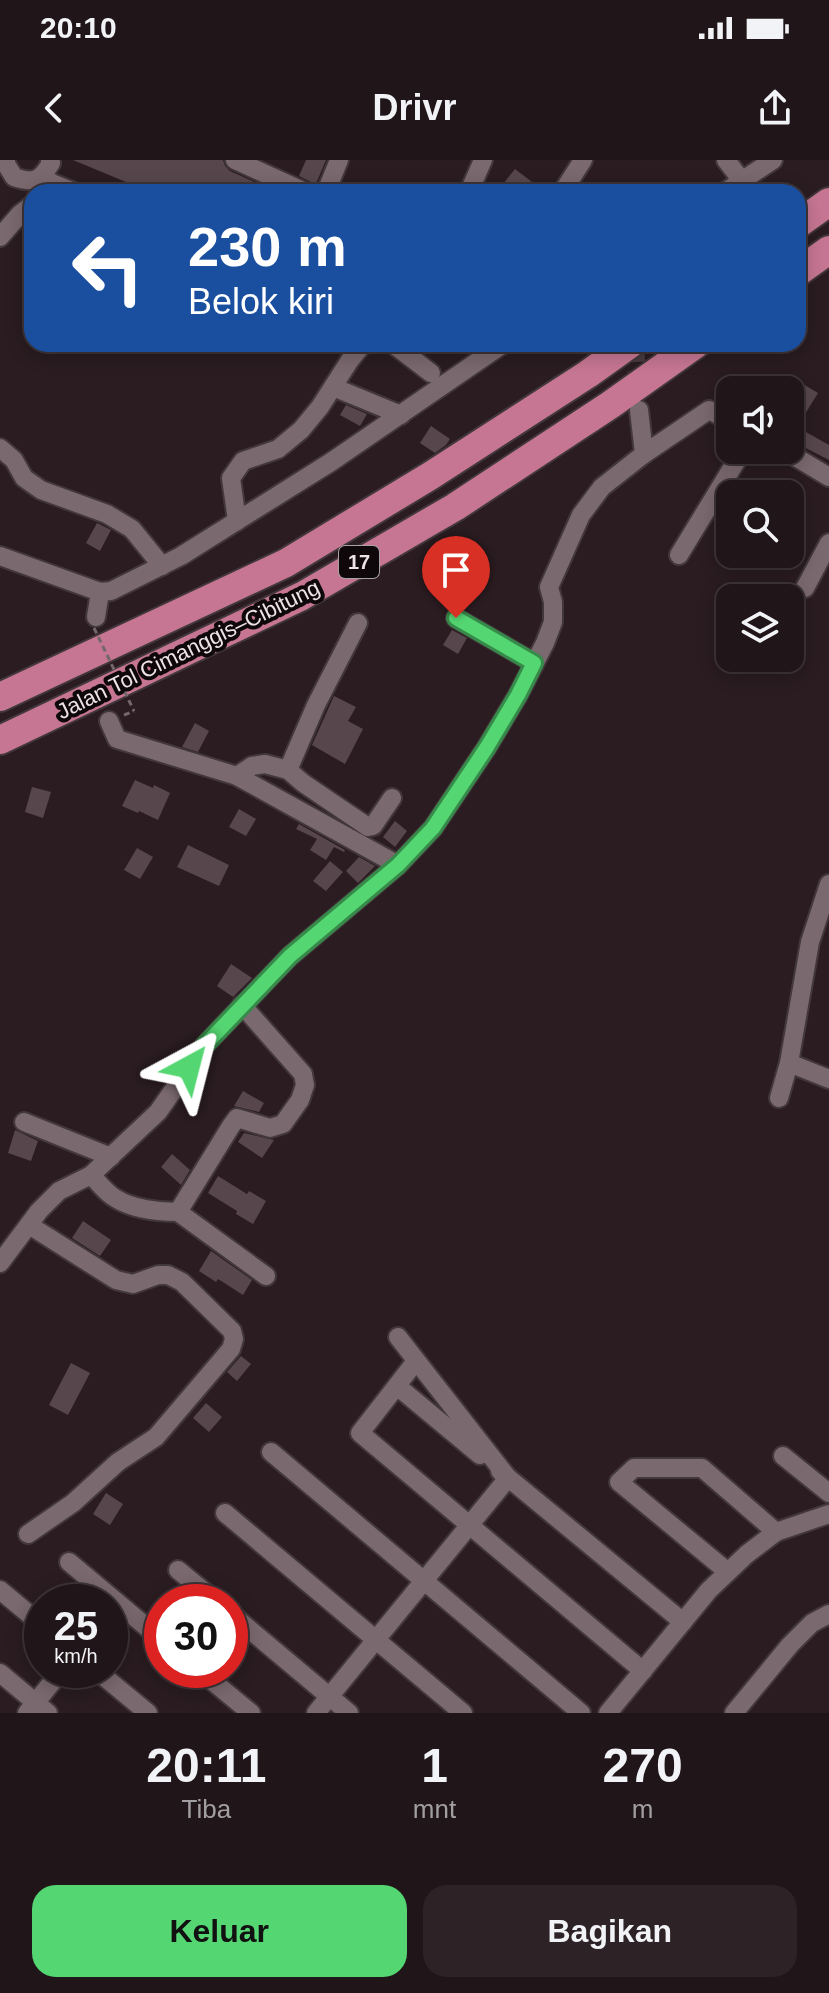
<!DOCTYPE html>
<html lang="id">
<head>
<meta charset="utf-8">
<style>
  body { margin:0; font-family:Helvetica,sans-serif; background:#2d2225; color:#f1f3f6; height:100vh; display:flex; flex-direction:column; font-size:30px; white-space:nowrap }
  * { box-sizing:border-box; margin:0 }
  p { font-size:26px; color:#a29fa2 }
  .icon { flex:none; width:44px; height:44px; fill:none; stroke:currentColor; stroke-width:2; stroke-linecap:round; stroke-linejoin:round }
  .map { position:relative; height:1553px; overflow:hidden }
  .side { display:flex; flex-direction:column; background:#201518; flex:1 }
  .side>* { flex:none }
  .banner { position:absolute; left:24px; top:24px; width:782px; height:168px; border-radius:24px; box-shadow:0 4px 20px #0003,0 0 0 2px #3d3437; background:#1a4fa0; color:#fff; overflow:hidden }
  .tools { position:absolute; left:716px; top:216px; display:grid; gap:16px }
  .tools a { display:grid; place-items:center; width:88px; height:88px; border-radius:16px; background:#201518; box-shadow:0 4px 20px #0003,0 0 0 2px #3d3437; font-size:40px }
  .speed { position:absolute; left:24px; top:1424px; display:flex; gap:16px; font-size:40px; font-weight:700; text-align:center }
  .speed>* { display:grid; place-content:center; width:104px; height:104px; border-radius:50%; background:#201518; box-shadow:0 4px 20px #0003,0 0 0 2px #3d3437; line-height:1 }
  .speed small { font-size:20px; font-weight:400 }
  .speed .limit { border:12px solid #d22; background:#fff; color:#111 }
  .pin { position:absolute; display:grid; place-items:center; width:68px; height:68px; color:#fff; margin:-82px -34px; border-radius:50% 50% 50% 0; rotate:-45deg; box-shadow:0 0 8px #0007 }
  .pin .icon { rotate:45deg }
  .me { position:absolute; width:88px; margin:-44px; rotate:38deg; stroke-linejoin:round; filter:drop-shadow(0 0 6px #0008) }
  .turn { display:flex; align-items:center; gap:28px; height:168px; padding:0 32px; font-size:36px }
  .turn .icon { width:104px; height:104px; stroke-width:2.5 }
  .turn b { display:block; font-size:56px; line-height:68px }
  .eta { display:flex; justify-content:space-evenly; align-items:center; height:136px; text-align:center }
  .eta b { font-size:48px; font-weight:800; line-height:56px }
  .cta { display:flex; gap:16px; margin-top:auto; padding:16px 32px }
  .cta a { flex:1; height:92px; border-radius:24px; background:#54d672; color:#111; font-size:32px; font-weight:800; line-height:92px; text-align:center }
  .cta a+a { background:#2d2225; color:#f1f3f6 }
  .status { display:flex; justify-content:space-between; align-items:center; height:56px; padding:0 40px; background:#201518; direction:ltr }
  .status svg { height:22px; fill:currentColor }
  header { display:flex; justify-content:space-between; align-items:center; height:104px; padding:0 32px; background:#201518; font-size:36px; font-weight:800 }
  .map>svg:first-child { display:block }
</style>
</head>
<body>
<div class="status"><b>20:10</b><svg viewBox="0 0 49 12"><path d="M0 12V9h3v3zM5 12V6h3v6zM10 12V3h3v9zM15 12V0h3v12zM26 1h20v11H26zM47 4h2v5h-2z"/></svg></div>
<header><svg class="icon" aria-label="back" viewBox="0 0 24 24"><path d="M15 5l-7 7 7 7"/></svg>Drivr<svg class="icon" aria-label="share" viewBox="0 0 24 24"><path d="M12 15V3M7 8l5-5 5 5M5 13v7h14v-7"/></svg></header>
<div class="map">
<svg width="829" height="1553" viewBox="0 0 829 1553">
  <rect width="100%" height="100%" fill="#2a1c20"/>
  <!-- building -->
  <g fill="#57474c">
    <polygon points="73,0 223,0 225,6 230,11 276,32 150,32"/>
    <polygon points="306,0 326,0 315,26 311,22 299,16"/>
    <polygon points="515,9 536,25 530,32 513,32 503,24"/>
    <polygon points="798,221 818,233 797,267 829,285 829,300 790,280 790,234"/>
    <polygon points="346,245 367,254 360,266 340,255"/>
    <polygon points="431,266 450,279 446,285 435,293 420,283"/>
    <polygon points="97,363 111,370 100,391 86,383"/>
    <polygon points="452,470 467,478 458,494 443,485"/>
    <polygon points="334,536 356,547 348,561 363,569 345,604 312,585"/>
    <polygon points="195,563 209,571 198,592 182,587"/>
    <polygon points="135,620 153,628 154,625 170,633 158,660 139,651 138,653 122,646"/>
    <polygon points="32,627 51,632 43,658 25,652"/>
    <polygon points="239,649 256,659 246,676 229,667"/>
    <polygon points="395,661 407,671 395,687 383,677"/>
    <polygon points="299,664 345,690 344,692 334,687 326,700 310,690 317,679 296,669"/>
    <polygon points="188,685 229,705 219,726 177,707"/>
    <polygon points="137,688 153,697 140,719 124,710"/>
    <polygon points="359,697 375,706 358,723 346,711"/>
    <polygon points="330,701 343,712 326,731 313,721"/>
    <polygon points="231,804 252,818 233,837 217,826"/>
    <polygon points="243,931 264,943 259,952 234,946"/>
    <polygon points="15,970 38,981 31,1001 8,993"/>
    <polygon points="244,973 274,980 262,998 238,982"/>
    <polygon points="172,994 190,1010 181,1025 161,1007"/>
    <polygon points="218,1016 247,1034 249,1031 266,1041 253,1064 236,1054 237,1051 208,1033"/>
    <polygon points="83,1061 111,1080 100,1096 72,1078"/>
    <polygon points="211,1091 252,1120 243,1135 218,1119 216,1122 199,1111"/>
    <polygon points="241,1196 251,1204 237,1221 227,1212"/>
    <polygon points="71,1203 90,1213 68,1255 49,1245"/>
    <polygon points="206,1243 222,1257 209,1272 193,1258"/>
    <polygon points="106,1333 123,1344 110,1365 93,1354"/>
  </g>
  <g fill="none" stroke-linecap="round" stroke-linejoin="round">
    <!-- minor-tunnel -->
    <polyline stroke="#473a3e" stroke-width="18" stroke-dasharray="18 9" stroke-linecap="butt" points="635,184 638,233"/>
    <!-- minor casing -->
    <g stroke="#42373a" stroke-width="22">
      <g id="minor">
        <path d="M6,0V4L14,17C34,24 40,21 51,3L50,0"/>
        <polyline points="235,0 305,32"/>
        <polyline points="726,0 742,21"/>
        <polyline points="43,16 52,23 74,32"/>
        <polyline points="565,28 583,0"/>
        <polyline points="326,32 339,0"/>
        <polyline points="469,32 483,0"/>
        <polyline points="725,32 773,0"/>
        <polyline points="0,77 20,54 32,45"/>
        <polyline points="393,184 431,213"/>
        <polyline points="333,227 401,255"/>
        <polyline points="0,288 14,300 24,318 41,330 107,354 132,369 162,406"/>
        <polyline points="784,290 829,317"/>
        <polyline points="644,294 709,250 730,261"/>
        <polyline points="237,361 231,318 243,301 278,289 301,270 320,247 350,200 363,184"/>
        <polyline points="679,395 743,290"/>
        <polyline points="0,396 100,432 111,431 181,396 331,302 503,184"/>
        <polyline points="805,428 829,383"/>
        <polyline points="96,457 100,432"/>
        <polyline points="456,458 534,503"/>
        <polyline points="109,561 117,579 237,616 398,705"/>
        <polyline points="288,610 316,545 358,463"/>
        <polyline points="237,616 252,606 265,604 288,610 303,623 368,667 373,666 392,638"/>
        <polyline points="789,903 829,919"/>
        <polyline points="779,938 789,903 810,782 829,724"/>
        <polyline points="24,962 111,997"/>
        <path d="M91,1015C98,1022 106,1033 115,1038C132,1049 159,1052 178,1052L266,1116"/>
        <polyline points="178,1052 231,966 237,958 270,968 283,964 300,940 305,925 303,914 242,845"/>
        <polyline points="0,1103 39,1051 59,1031 91,1015 158,952 205,885 290,796 398,705 433,668 487,587 518,535 545,483 553,462 553,442 549,427 581,355 602,327 644,294 639,250"/>
        <polyline points="416,1201 360,1273 643,1511"/>
        <polyline points="397,1226 480,1295"/>
        <polyline points="271,1292 581,1553"/>
        <polyline points="783,1296 829,1333"/>
        <polyline points="500,1311 683,1462"/>
        <polyline points="225,1353 463,1553"/>
        <polyline points="28,1374 73,1343 118,1302 156,1277 231,1189 234,1179 232,1171 182,1122 168,1115 158,1115 133,1124 116,1120 29,1065"/>
        <polyline points="69,1402 162,1480"/>
        <polyline points="178,1410 217,1442"/>
        <polyline points="728,1412 619,1322 634,1308 702,1308 776,1372"/>
        <polyline points="0,1430 42,1465"/>
        <polyline points="230,1453 349,1553"/>
        <polyline points="96,1510 148,1553"/>
        <polyline points="199,1510 251,1553"/>
        <polyline points="0,1513 48,1553"/>
        <polyline points="27,1553 62,1510"/>
        <polyline points="316,1553 508,1318 398,1177"/>
        <polyline points="608,1553 709,1430 747,1394 776,1372 829,1354"/>
        <polyline points="734,1553 790,1485 812,1463 829,1454"/>
      </g>
    </g>
    <!-- highway casing -->
    <g stroke="#42373a" stroke-width="32">
      <g id="highway">
        <polyline points="798,64 829,42"/>
        <polyline points="798,112 829,90"/>
        <polyline points="0,537 286,403 430,316 588,214 630,184"/>
        <polyline points="0,580 302,436 455,347 610,245 696,184"/>
      </g>
    </g>
    <!-- path -->
    <polyline stroke="#73676a" stroke-width="3" stroke-dasharray="6 4" stroke-linecap="butt" points="124,555 134,551"/>
    <!-- minor -->
    <use href="#minor" stroke="#7a696e" stroke-width="18"/>
    <!-- highway -->
    <use href="#highway" stroke="#c67692" stroke-width="28"/>
    <!-- path-bridge -->
    <polyline stroke="#73676a" stroke-width="3" stroke-dasharray="6 4" stroke-linecap="butt" points="94,468 134,551"/>
  </g>
  <g fill="none" stroke-linecap="round" stroke-linejoin="round">
    <!-- route casing -->
    <g stroke="#378b4a" stroke-width="20">
      <polyline id="route" points="189,907 205,885 290,796 398,705 433,668 487,587 518,535 534,503 456,458"/>
    </g>
    <!-- route -->
    <use href="#route" stroke="#54d672" stroke-width="14"/>
  </g>
  <g text-anchor="middle" stroke-width="8" stroke-linejoin="round" paint-order="stroke">
    <!-- shield labels -->
    <rect fill="#0e080a" stroke="#aaa1a4" stroke-width="2" x="339" y="386" width="40" height="32" rx="6"/>
    <g font-size="20" font-weight="bold" fill="#ede3e6">
      <text x="359" y="409">17</text>
    </g>
    <!-- street labels -->
    <g font-size="22" fill="#ede3e6" stroke="#0e080a">
      <text transform="translate(188 489) rotate(-26)" y="8">Jalan Tol Cimanggis–Cibitung</text>
    </g>
  </g>
</svg>
<div class="tools">
<a><svg class="icon" aria-label="sound" viewBox="0 0 24 24"><path d="M4 9h4l5-4v14l-5-4H4zM17 9q2 3 0 6"/></svg></a>
<a><svg class="icon" aria-label="search" viewBox="0 0 24 24"><circle cx="10" cy="10" r="6"/><path d="M15 15l6 6"/></svg></a>
<a><svg class="icon" aria-label="layers" viewBox="0 0 24 24"><path d="M12 4l9 5-9 5-9-5zM3 14l9 5 9-5"/></svg></a>
</div>
<div class="speed"><div>25<small>km/h</small></div><div class="limit">30</div></div>
<div class="pin" style="left:456px;top:458px;background:#d93025"><svg class="icon" aria-label="arrive" viewBox="0 0 24 24"><path d="M6 21V4h12l-3 4 3 4H6"/></svg></div>
<svg class="me" style="left:189px;top:907px" viewBox="-20 -20 40 40"><path d="M0-17L14 15 0 8-14 15z" fill="#54d672" stroke="#fff" stroke-width="4"/></svg>
<div class="banner">
<div class="turn"><svg class="icon" aria-label="left" viewBox="0 0 24 24"><path d="M17 20v-9H6M10 6l-5 5 5 5"/></svg><div><b>230 m</b>Belok kiri</div></div>
</div>
</div>
<section class="side">
<div class="eta">
<div><b>20:11</b><p>Tiba</p></div>
<div><b>1</b><p>mnt</p></div>
<div><b>270</b><p>m</p></div>
</div>
<div class="cta"><a>Keluar</a><a>Bagikan</a></div>
</section>
</body>
</html>
